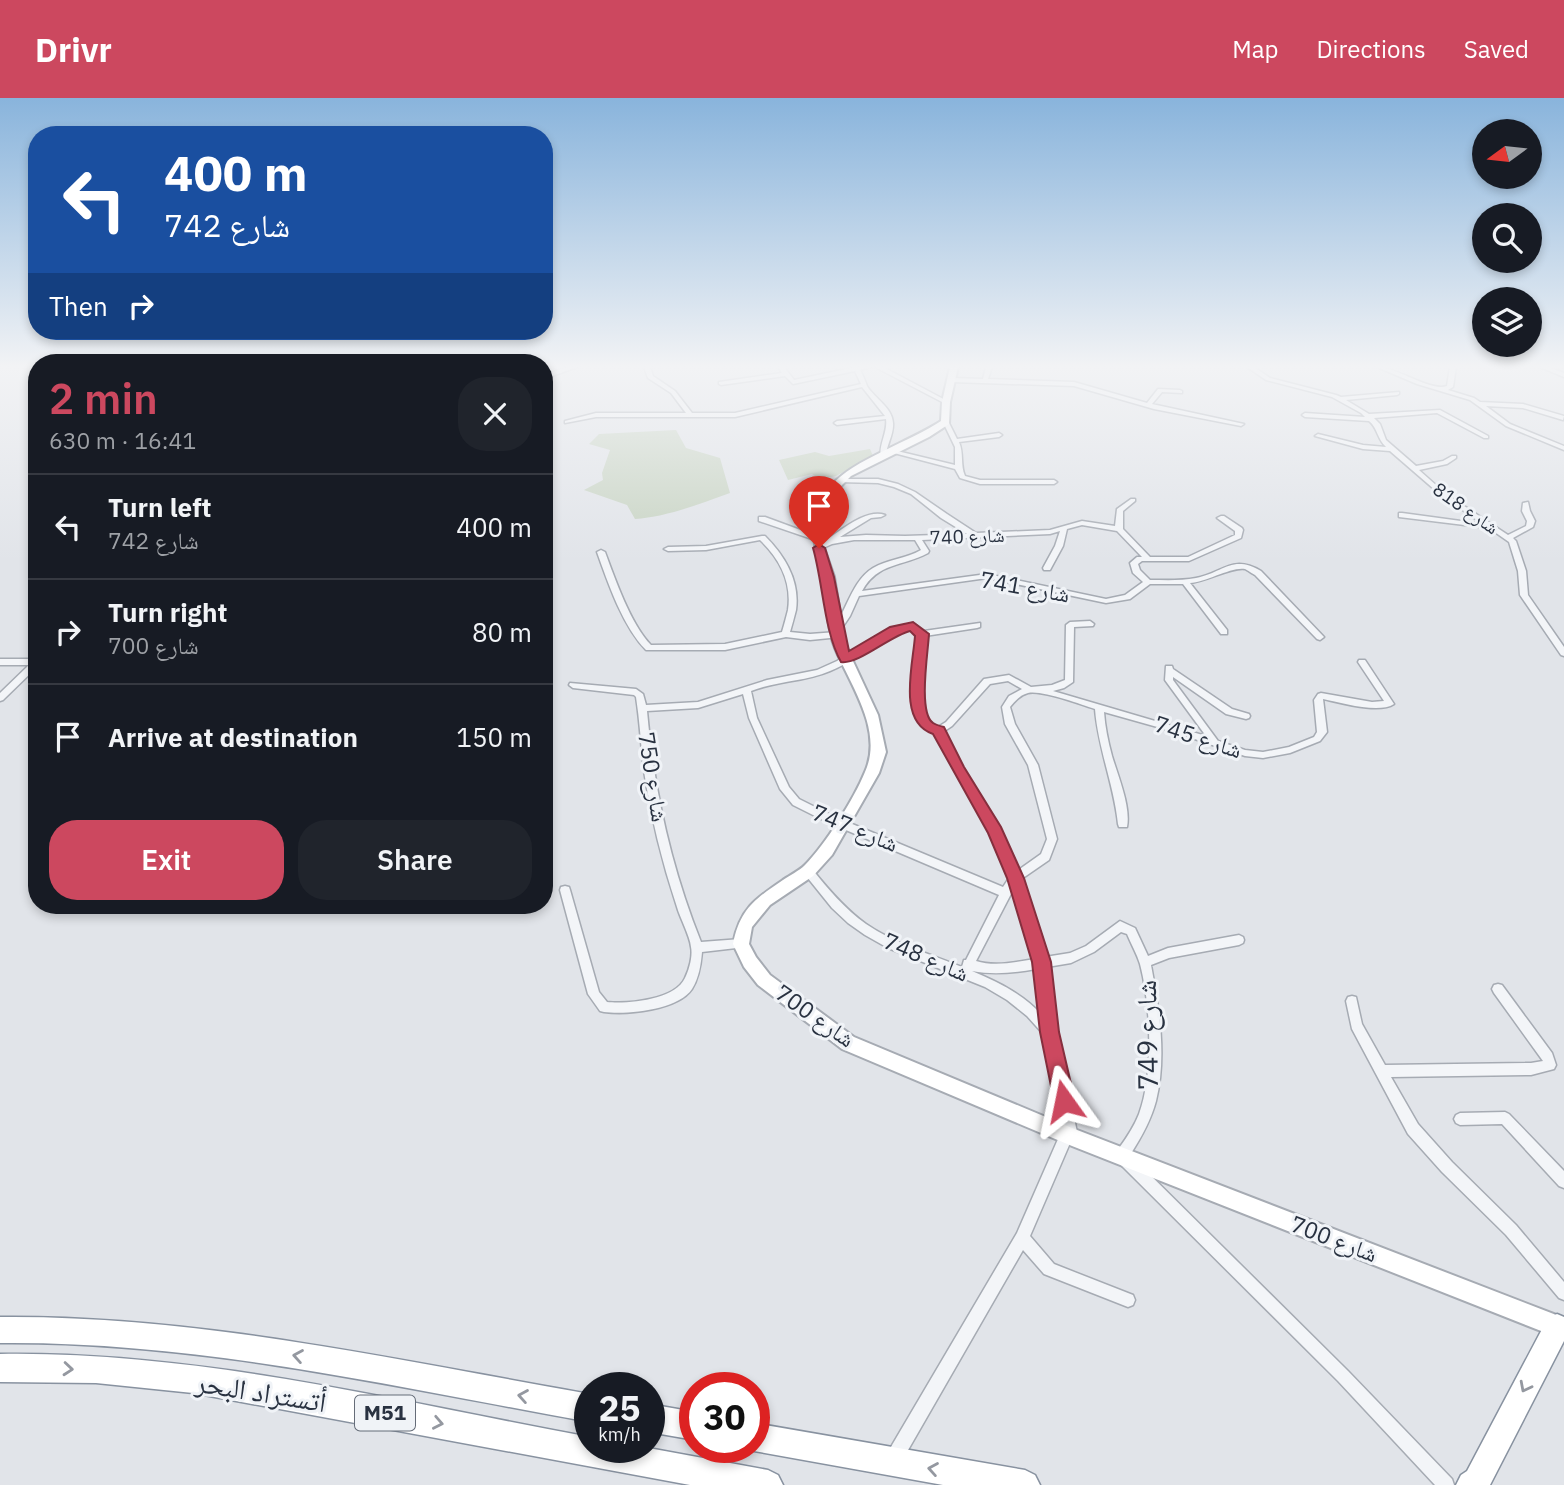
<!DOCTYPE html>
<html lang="en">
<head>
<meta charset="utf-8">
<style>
  body { margin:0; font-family:"IBM Plex Sans","Noto Naskh Arabic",sans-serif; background:#20242c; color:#f1f3f6; height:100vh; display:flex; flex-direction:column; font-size:26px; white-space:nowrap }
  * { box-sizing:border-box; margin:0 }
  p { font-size:23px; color:#9ea1a6 }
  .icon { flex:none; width:38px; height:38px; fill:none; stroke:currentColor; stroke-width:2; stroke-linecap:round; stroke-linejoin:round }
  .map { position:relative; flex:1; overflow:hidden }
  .panel { position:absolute; left:28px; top:256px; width:525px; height:560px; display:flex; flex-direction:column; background:#171b24; border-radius:28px; box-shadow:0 4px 10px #0003 }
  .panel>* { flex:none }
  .guide { position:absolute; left:28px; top:28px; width:525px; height:214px; border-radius:28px; box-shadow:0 4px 10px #0003; background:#1a4fa0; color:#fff; overflow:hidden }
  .needle { width:46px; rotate:255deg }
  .buttons { position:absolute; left:1472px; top:21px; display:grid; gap:14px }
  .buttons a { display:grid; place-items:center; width:70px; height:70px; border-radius:50%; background:#171b24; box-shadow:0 4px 10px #0003; font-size:35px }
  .speed { position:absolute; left:574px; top:1274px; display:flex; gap:14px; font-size:35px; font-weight:700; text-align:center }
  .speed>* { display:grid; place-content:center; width:91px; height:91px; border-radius:50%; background:#171b24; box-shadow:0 4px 10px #0003; line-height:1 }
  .speed small { font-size:18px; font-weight:400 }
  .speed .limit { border:10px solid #d22; background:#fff; color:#111 }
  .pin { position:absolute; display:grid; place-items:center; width:60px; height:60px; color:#fff; margin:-72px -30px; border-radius:50% 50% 50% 0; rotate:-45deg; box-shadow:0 0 7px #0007 }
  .pin .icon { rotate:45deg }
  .me { position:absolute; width:77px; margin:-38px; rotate:348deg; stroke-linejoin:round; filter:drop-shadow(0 0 5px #0008) }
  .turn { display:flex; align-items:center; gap:24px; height:147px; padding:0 21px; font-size:32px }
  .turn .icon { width:91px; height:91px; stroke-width:2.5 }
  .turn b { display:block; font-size:49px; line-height:60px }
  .then { display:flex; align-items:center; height:66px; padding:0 21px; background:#0003; gap:14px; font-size:26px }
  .round { display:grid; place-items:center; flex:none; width:74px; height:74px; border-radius:28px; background:#20242c }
  .headline { display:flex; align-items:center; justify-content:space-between; height:119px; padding:0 21px }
  h1 { font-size:42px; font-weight:600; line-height:52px; color:#cc485f }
  .cta { display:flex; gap:14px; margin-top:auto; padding:14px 21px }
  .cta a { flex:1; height:80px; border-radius:28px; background:#cc485f; color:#fff; font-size:28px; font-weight:600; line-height:80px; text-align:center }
  .cta a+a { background:#20242c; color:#f1f3f6 }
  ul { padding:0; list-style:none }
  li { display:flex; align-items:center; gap:21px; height:105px; padding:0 21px; border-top:2px solid #363941 }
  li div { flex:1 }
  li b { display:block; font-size:26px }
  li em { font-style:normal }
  header { display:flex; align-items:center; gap:42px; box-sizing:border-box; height:98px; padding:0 35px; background:#cc485f; color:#fff }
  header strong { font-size:33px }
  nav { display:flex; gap:38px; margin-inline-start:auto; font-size:24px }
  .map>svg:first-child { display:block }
</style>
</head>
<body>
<header>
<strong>Drivr</strong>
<nav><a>Map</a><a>Directions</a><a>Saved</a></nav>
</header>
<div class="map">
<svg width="1564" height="1387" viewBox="0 0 1564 1387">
  <rect width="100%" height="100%" fill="#e1e4e9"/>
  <!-- green -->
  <g fill="#c7d3c2">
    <path d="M676,332L686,350L720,360L730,395C700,406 666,419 635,421L627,407L584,392L603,382L602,375L610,352L589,346L599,336Z"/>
    <polygon points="870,351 873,358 836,378 820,381 812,376 788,382 779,362 815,354 829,358"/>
  </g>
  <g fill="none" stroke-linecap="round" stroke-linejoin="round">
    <!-- minor casing -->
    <g stroke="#a6abb3" stroke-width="3">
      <g id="minor">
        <polygon points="568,269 577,269 544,281 544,277"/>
        <path d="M644,269H650L653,278L675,293L692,315H735L861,286L855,273L793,286L785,278L721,287L719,286V284L782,275L778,269H784L794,282L856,269H871L860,272C863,277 865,283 867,288C875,301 892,309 893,325C894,337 886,347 886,359L881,360C878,347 888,335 886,321L837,327L834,325L837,323L885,318L862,289L735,319H596L565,325V323L596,315H686L671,295L648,280Z"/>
        <polygon points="875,269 883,269 949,304 944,305"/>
        <polygon points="986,269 992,269 988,281 1074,284 1147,305 1158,291 1180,292 1182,293 1182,295 1162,294 1152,306 1244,326 1241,328 1154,311 1074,288 952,284 949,282 952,280 983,281"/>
        <path d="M1247,269H1254L1270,280L1336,297L1341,299L1399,294V296L1397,297L1346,302L1369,316L1440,312L1488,338V340H1484L1437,315L1374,320L1380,326L1386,342L1416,368L1443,363L1452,358H1456V360L1447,366L1419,372L1446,396L1508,437L1526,428L1527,423L1522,413L1523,405L1528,404L1530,413L1535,423L1533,429L1513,440L1516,443L1526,473L1528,497L1564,549V558L1561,557L1520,497L1518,473L1509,444L1489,430L1399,419V415H1402L1483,426L1442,398L1390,353L1363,351L1315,338L1318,336L1363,347L1386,349C1377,341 1378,330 1369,323L1305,319L1302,317L1305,315L1365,319L1361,315L1332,299L1266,282Z"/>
        <path d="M1377,269C1397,269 1430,294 1447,288L1450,269H1456L1453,289L1448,292L1474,300L1480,304L1523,306L1564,318L1563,322L1523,310L1486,308L1510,326L1564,348V352L1506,328L1470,302L1417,286Z"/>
        <polygon points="1540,269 1548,269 1564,275 1564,279"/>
        <path d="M944,323H948L957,341L999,335L1002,337L999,339L959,344C964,355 960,367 965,378L980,382H1054L1057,384L1054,386H980L960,380L955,371L890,354L893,352L955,367V349L943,324Z"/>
        <path d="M841,381H878L898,386L915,394L947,416L976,435L1050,432L1082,423L1115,428L1117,411L1131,401H1135V403L1123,413V431L1150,459H1188L1235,437V433L1217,420L1221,418H1224L1242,430L1243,432L1241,440L1189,463H1142L1138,466L1140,472L1150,482C1165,482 1181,483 1196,480C1223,475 1232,456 1261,473L1324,539L1320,542L1317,541L1255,477C1253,476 1247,472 1245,471C1233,468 1206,484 1190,485L1227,532V536H1221L1183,486H1150L1130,501L1106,505L987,480L859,498L850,518L840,533H834L833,531C847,512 852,483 873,470C888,461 906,461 921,452L915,442H854L832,446L819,452L815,450L816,448C833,440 864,409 885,417L881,419L871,420L840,439L866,437L905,438L967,436L941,420L911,396L894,389L878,385L839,384V382ZM1082,427L1117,433L1142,459H1137L1130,465L1133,475L1143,484L1125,497L1106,501L987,476L862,493C878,464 902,469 928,455L929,453L922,442L1050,436L1060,433L1055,448L1043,470L1044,472H1050L1063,448L1067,431Z"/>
        <polygon points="759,419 765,419 822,440 821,442 815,442 759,423"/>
        <path d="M762,438H765C785,458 800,483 796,512C794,520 792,527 790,534L810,536L837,534L840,535V539L810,542L786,539L725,552H646C623,529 608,485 597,454L601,452L605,454C615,481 631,527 651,547L725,546L782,534C784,527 786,520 788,512C792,485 780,461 760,442L706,452L668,453L664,451L668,449L706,448Z"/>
        <path d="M1090,523L1094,526L1093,528L1074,529L1073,584L1064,590L1053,593L1206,638L1165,582L1166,568H1172L1173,571L1232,611L1249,616L1250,618L1249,620L1246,621L1226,616L1173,579V582L1218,643L1245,652L1263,654L1289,649L1314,639L1317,634L1314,602L1318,596L1321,595L1372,604L1384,603L1358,564L1359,562H1365L1394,606C1379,616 1342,605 1323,601L1327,634L1320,643L1290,655L1263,660L1245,658L1168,632L1104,614C1105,629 1108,643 1112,658C1118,678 1131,709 1127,729H1119L1118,726C1114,687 1098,650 1095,611C1079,606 1042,592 1028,595C1020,597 1015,603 1010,609L1015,626L1038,667L1057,741L1049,762L1020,782L1045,859L1070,855L1086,848L1120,823L1135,830L1148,858L1168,850L1239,837L1243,839L1244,842L1243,845L1239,847L1169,860L1151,867C1159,910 1167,959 1156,1003C1151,1022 1141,1040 1130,1057L1348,1273L1452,1381L1454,1387H1435L1338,1283L1117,1063L1116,1058L1117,1053C1125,1042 1134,1029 1139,1016C1154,975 1151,908 1140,866C1137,856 1131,846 1127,836L1121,834L1094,854L1071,865L1047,869L1056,934L1078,1039L1077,1044L1070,1045L1030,1138L1054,1166L1133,1197L1135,1202L1133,1207L1128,1209L1044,1176L1023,1152L900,1366L894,1368L888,1366L886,1360L888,1354L1017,1135L1062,1032H1064L1045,938L1027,918L1007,902L985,889L888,850L865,837L848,825L832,810L803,774L804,771L808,770L812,771C828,791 845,811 866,826C895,846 930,856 962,869L964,862H966L999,797L827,724L793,707L780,691L749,620L743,596L698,610L647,613C654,693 671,769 701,844L741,841L745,843L747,846L745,849L702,854C701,866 699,880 692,891C678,912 627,917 604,914L600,913L588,896L560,792L561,789L565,788L569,789L570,792L599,894L607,904C628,906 675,902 685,880C689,872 693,858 691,849C690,838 680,820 677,809C662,764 651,719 644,673C641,649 640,624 636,599L634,597L573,590L569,587L570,585L636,591L643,596L646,607L698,604L767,582L817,572L837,563L888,532L913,525L924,533L980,525V529L977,530L925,538C931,561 913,605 929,622C930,624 936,627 938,629L946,624L984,581L1009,577L1031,589L1052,587L1065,582L1066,527L1070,524ZM912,531L916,534L919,545L913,603L915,615L923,628L935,635L955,673L991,734L1009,780L1003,789L833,718L799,701L789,689L757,620L751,593C776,583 804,584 830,573C859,562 880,536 912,531ZM1008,583L1022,591L1009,598L1002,609L1005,626L1028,667L1047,741L1041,756L1017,773L1000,730L962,669L943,634L952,628L990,586ZM1013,792L1035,861C1016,864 995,869 976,863ZM1036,871L1042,917C1023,896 998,884 972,873C993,877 1014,875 1036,871Z"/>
        <polygon points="0,561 37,561 37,569 3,602 0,603 0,595 29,567 0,567"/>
        <polygon points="1498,886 1502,887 1552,955 1556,967 1554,971 1531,977 1391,979 1418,1026 1452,1064 1516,1127 1564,1184 1564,1202 1559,1200 1506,1137 1442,1074 1408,1036 1352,931 1346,903 1348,899 1352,898 1356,899 1362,926 1385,967 1531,965 1543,963 1494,895 1492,891 1494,887"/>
        <polygon points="1505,1014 1509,1016 1564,1073 1564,1090 1559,1088 1502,1026 1460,1027 1456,1025 1454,1021 1456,1017 1460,1015"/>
      </g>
    </g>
    <!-- secondary casing -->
    <g stroke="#a6abb3" stroke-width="4">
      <path id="secondary" d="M950,269H958L950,304L949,326L929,339L851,378L839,390L825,416L824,450L834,479L845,546L878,617L886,654L879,675L832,757L813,778L770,807L752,829L749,846L756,859L770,877L854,939L1072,1030L1564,1220V1242L1072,1048L842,951L758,887L744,869L733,846C740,811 755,801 783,782C790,777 799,773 805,767C825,747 854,701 865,674C884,632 850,587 835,550C828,534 828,514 825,497C819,455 800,425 832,387C851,363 913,342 941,323L942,304Z"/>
    </g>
    <!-- motorway casing -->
    <g stroke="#8892a0" stroke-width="3">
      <g id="motorway">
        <polygon points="1557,1216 1564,1219 1564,1243 1490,1387 1456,1387 1461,1377 1467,1373 1548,1220"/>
        <path d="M0,1219C199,1217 395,1262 590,1296V1324C395,1289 199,1243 0,1245Z"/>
        <path d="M0,1256C199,1253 395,1303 590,1339V1349H643L768,1372L778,1377L783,1387H690L193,1295L96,1285L0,1284Z"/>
        <polygon points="649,1306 695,1314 695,1342 649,1334"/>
        <polygon points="754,1325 1025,1372 1035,1377 1040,1387 943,1387 754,1353 745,1349 754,1349"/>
      </g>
    </g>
    <!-- minor -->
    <use href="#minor" fill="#f3f5f8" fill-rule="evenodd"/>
    <!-- secondary -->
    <use href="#secondary" fill="#fff" fill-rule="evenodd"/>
    <!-- motorway -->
    <use href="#motorway" fill="#fff" fill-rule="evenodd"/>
  </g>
  <!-- one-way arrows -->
  <defs><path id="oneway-chevron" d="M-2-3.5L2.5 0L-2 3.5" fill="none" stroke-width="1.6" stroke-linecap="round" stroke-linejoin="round" transform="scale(1.75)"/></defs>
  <g stroke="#9498a0">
    <use href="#oneway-chevron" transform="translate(298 1258) rotate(-170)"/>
    <use href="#oneway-chevron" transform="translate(68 1271) rotate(5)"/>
    <use href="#oneway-chevron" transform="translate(1525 1289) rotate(117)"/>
    <use href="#oneway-chevron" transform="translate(523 1298) rotate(-170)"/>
    <use href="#oneway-chevron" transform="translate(438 1325) rotate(11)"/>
    <use href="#oneway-chevron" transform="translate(933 1371) rotate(-170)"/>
  </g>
  <!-- sky -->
  <linearGradient id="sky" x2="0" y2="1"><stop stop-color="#89b4dc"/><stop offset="0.58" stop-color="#f2f3f5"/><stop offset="1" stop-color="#f2f3f5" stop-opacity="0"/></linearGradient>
  <rect width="1564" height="463" fill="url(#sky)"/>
  <!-- route -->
  <path fill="#cc485f" stroke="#852f3e" stroke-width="2" d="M819,446L825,450L834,479L849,553L890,529L913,524L929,536C928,554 918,615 933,625C936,627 940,628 944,629L964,669L1001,729L1024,780L1051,864L1059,934L1075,1003L1072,1010L1064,1013L1057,1010L1054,1003L1040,934L1032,864L1007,780L988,735L933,636C897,624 913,567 915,538L910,533C890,538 858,567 841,564C824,534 823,485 813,450Z"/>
  <g text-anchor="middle" stroke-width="6" stroke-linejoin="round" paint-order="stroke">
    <!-- far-street labels -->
    <g font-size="19" fill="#293241" stroke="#f0f3f7">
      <text transform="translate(1466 410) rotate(35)" y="7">شارع 818</text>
      <text transform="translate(967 438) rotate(-2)" y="7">شارع 740</text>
    </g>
    <!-- shield labels -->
    <rect fill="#f0f3f7" stroke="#656c78" stroke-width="2" x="355" y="1297.5" width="60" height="35" rx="5"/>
    <g font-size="21" font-weight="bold" fill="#293241">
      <text x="385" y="1322">M51</text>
    </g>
    <!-- street labels -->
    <g font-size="23" fill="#293241" stroke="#f0f3f7">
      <text transform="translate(1025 489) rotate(10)" y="8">شارع 741</text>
      <text transform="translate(1198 639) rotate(18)" y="8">شارع 745</text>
      <text transform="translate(653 679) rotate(81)" y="8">شارع 750</text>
      <text transform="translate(855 730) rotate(22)" y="8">شارع 747</text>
      <text transform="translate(926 859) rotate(23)" y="8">شارع 748</text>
      <text transform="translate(815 918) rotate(35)" y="8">شارع 700</text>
      <text transform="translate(1334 1141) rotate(21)" y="8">شارع 700</text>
    </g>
    <!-- near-street labels -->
    <g font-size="28" fill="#293241" stroke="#f0f3f7">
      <text transform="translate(1147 937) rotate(-91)" y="10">شارع 749</text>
      <text transform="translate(261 1294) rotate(9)" y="10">أتستراد البحر</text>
    </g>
  </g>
</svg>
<div class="buttons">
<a><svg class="needle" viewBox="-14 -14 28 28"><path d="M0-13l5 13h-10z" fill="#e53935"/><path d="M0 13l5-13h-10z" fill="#9ea1a6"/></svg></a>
<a><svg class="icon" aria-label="search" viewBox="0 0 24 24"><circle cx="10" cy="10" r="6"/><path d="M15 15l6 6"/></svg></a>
<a><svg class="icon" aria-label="layers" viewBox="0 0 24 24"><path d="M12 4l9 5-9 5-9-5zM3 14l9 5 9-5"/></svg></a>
</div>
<div class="speed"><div>25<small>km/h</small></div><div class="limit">30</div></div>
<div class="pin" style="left:819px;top:450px;background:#d93025"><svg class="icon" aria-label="arrive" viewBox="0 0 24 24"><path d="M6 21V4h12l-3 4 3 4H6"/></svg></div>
<svg class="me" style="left:1064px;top:1003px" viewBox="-20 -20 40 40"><path d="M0-17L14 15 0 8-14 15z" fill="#cc485f" stroke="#fff" stroke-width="4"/></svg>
<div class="guide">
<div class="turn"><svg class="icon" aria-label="left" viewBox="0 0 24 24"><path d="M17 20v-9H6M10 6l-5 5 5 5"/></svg><div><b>400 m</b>شارع 742</div></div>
<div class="then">Then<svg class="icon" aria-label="right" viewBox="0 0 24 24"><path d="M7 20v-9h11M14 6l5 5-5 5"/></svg></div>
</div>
<section class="panel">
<div class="headline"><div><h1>2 min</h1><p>630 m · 16:41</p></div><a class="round"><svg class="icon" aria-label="close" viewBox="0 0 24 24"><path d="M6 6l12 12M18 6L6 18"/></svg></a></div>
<ul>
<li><svg class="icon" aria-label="left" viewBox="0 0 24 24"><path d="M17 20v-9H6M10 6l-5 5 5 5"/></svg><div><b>Turn left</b><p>شارع 742</p></div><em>400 m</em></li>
<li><svg class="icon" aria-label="right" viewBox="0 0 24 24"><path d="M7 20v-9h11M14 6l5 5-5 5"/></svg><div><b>Turn right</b><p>شارع 700</p></div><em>80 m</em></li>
<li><svg class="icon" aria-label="arrive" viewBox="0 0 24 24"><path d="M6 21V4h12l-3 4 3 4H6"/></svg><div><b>Arrive at destination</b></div><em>150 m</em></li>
</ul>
<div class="cta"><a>Exit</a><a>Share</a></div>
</section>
</div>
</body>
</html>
